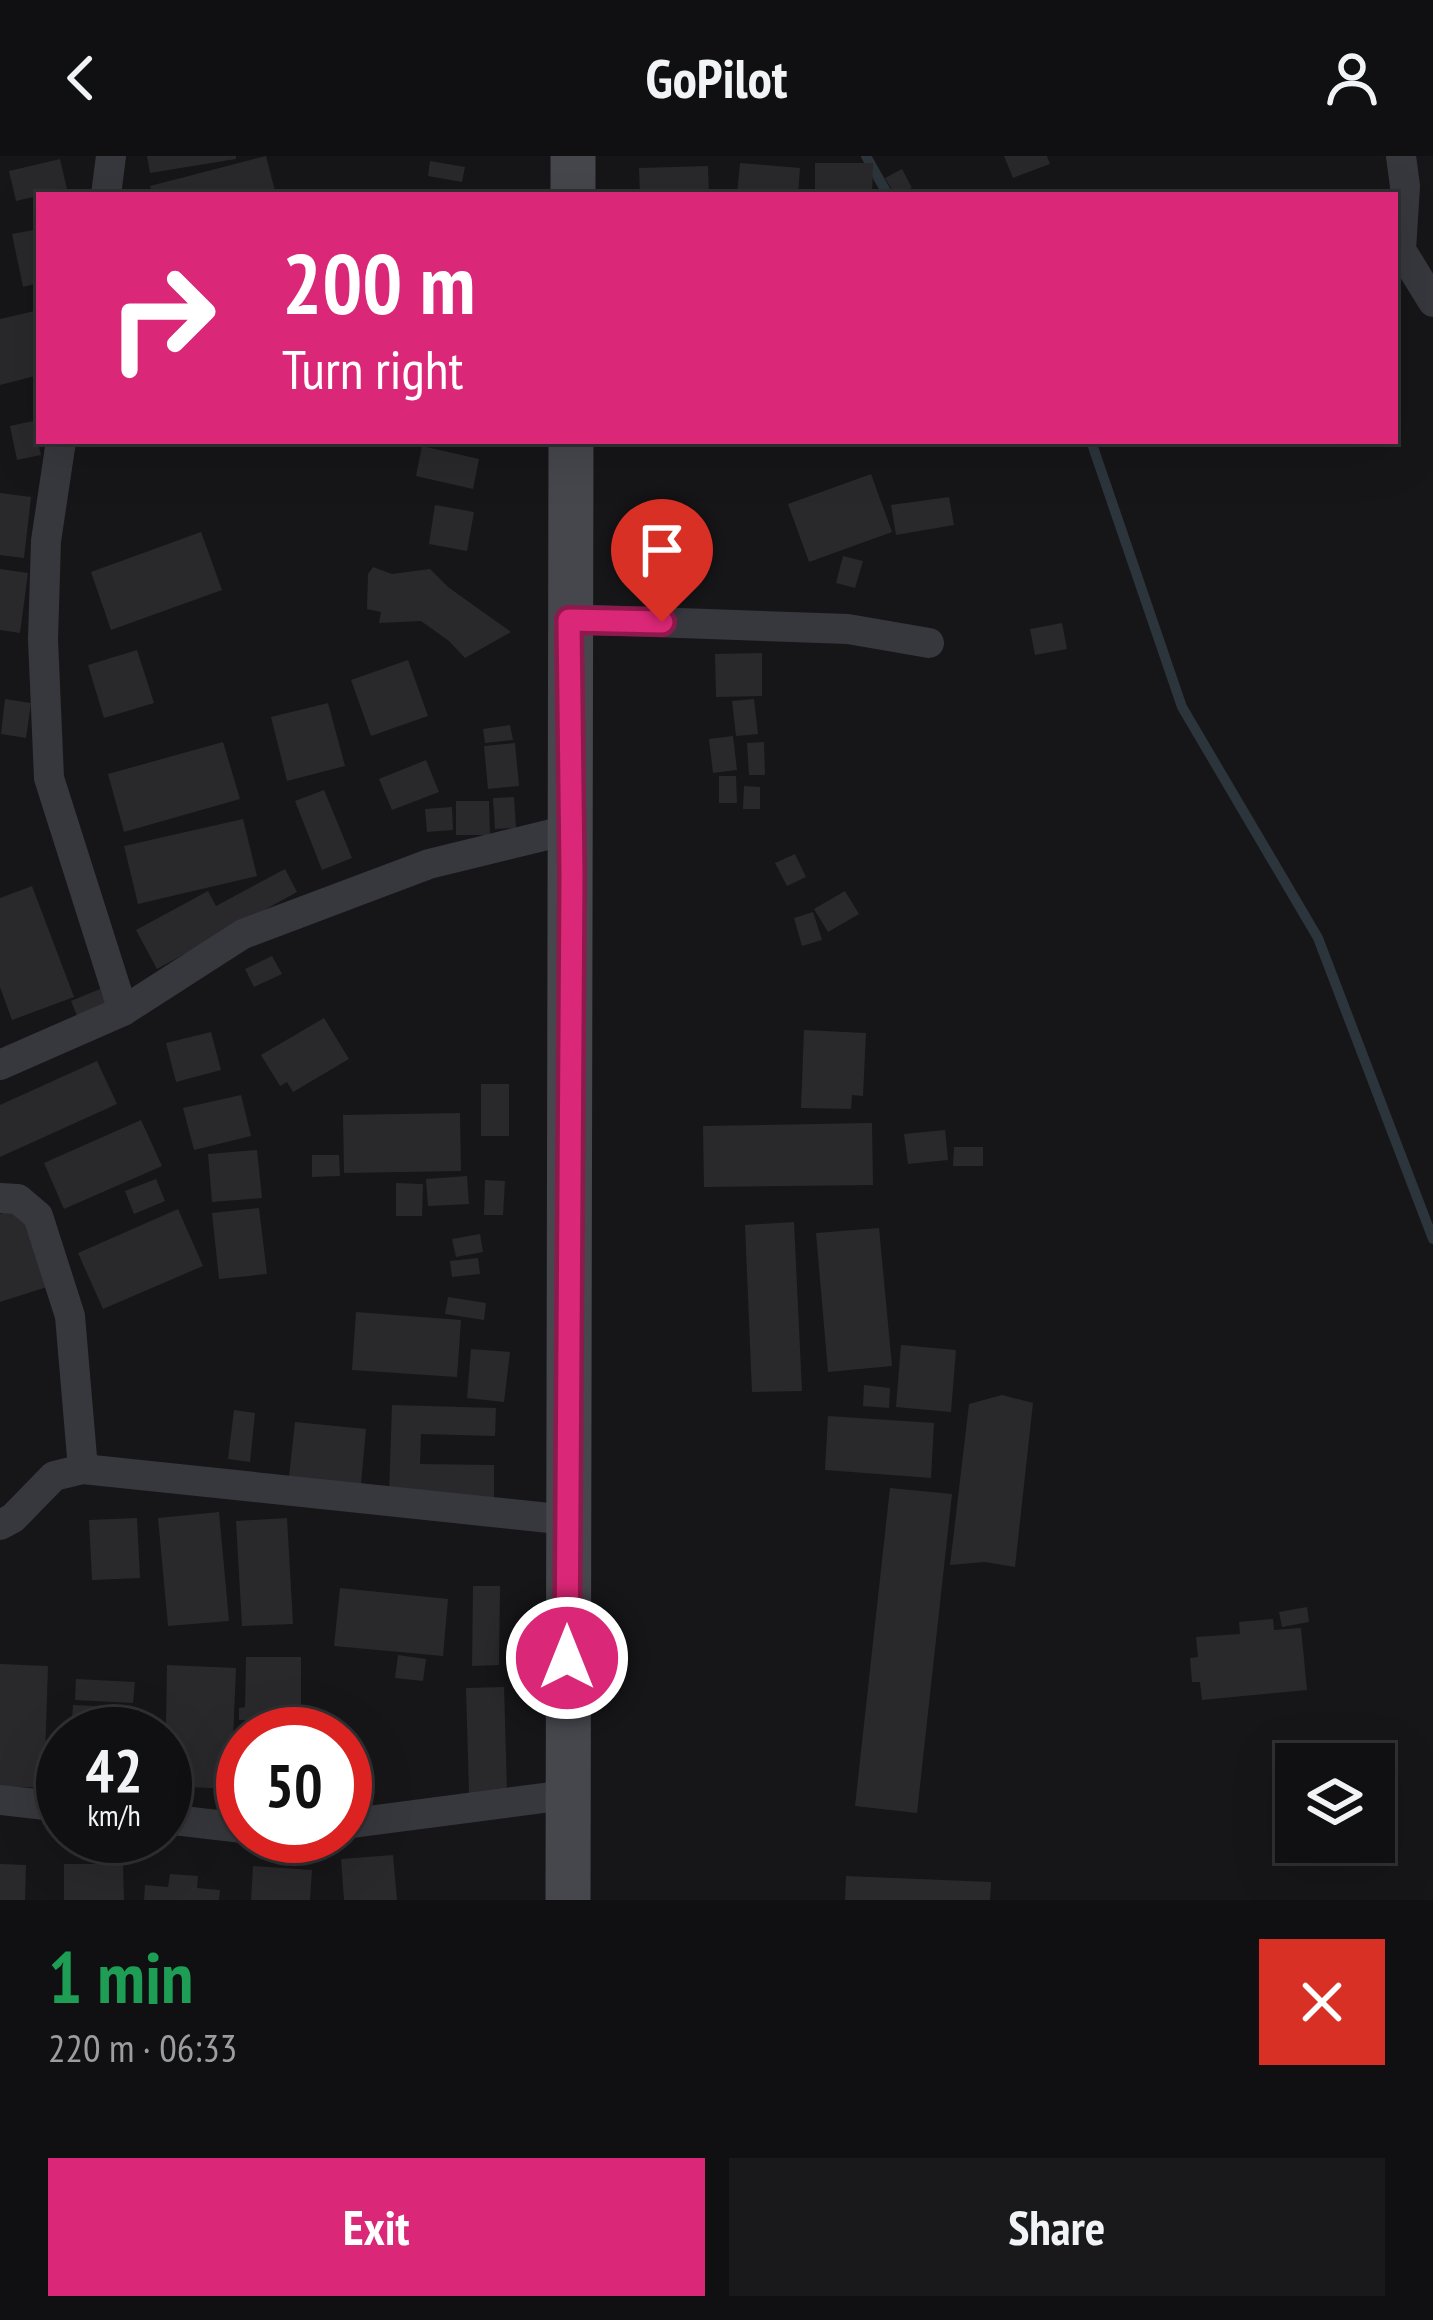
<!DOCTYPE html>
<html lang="en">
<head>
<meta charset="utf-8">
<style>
  body { margin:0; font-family:"PT Sans Narrow",sans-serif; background:#19191b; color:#f1f3f6; height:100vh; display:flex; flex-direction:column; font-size:45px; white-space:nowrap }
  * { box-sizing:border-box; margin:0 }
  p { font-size:39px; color:#9c9d9f }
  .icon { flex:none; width:66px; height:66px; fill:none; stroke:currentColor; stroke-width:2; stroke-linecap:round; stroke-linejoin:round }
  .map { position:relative; height:1744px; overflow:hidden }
  .side { display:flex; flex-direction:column; background:#101012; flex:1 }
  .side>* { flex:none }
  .guide { position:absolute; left:36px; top:36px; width:1362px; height:252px; border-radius:0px; box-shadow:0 12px 48px #0002,0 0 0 3px #303032; background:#db2777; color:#fff; overflow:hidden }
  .buttons { position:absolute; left:1275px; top:1587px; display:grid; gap:24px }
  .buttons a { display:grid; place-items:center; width:120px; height:120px; border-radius:0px; background:#101012; box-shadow:0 12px 48px #0002,0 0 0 3px #303032; font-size:60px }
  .speed { position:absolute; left:36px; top:1551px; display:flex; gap:24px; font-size:60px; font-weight:700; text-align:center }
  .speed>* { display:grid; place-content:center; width:156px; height:156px; border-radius:50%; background:#101012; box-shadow:0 12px 48px #0002,0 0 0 3px #303032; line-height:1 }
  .speed small { font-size:30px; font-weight:400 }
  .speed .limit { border:18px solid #d22; background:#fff; color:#111 }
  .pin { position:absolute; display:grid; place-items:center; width:102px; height:102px; color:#fff; margin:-123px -51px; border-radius:50% 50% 50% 0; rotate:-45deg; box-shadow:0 0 12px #0007 }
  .pin .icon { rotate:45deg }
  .me { position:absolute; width:132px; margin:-66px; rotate:0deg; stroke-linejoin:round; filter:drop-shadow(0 0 9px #0008) }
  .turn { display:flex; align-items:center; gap:42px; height:252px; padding:0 48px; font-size:54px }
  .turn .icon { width:156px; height:156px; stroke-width:2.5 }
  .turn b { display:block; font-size:84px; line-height:102px }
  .round { display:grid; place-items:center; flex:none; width:126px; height:126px; border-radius:0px; background:#19191b }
  .summary { display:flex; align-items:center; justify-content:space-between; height:204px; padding:0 48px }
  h1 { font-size:72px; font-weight:800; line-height:90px; color:#1e9e55 }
  .primary-button { display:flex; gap:24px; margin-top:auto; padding:24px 48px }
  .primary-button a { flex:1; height:138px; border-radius:0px; background:#db2777; color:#fff; font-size:48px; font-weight:800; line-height:138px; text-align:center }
  .primary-button a+a { background:#19191b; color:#f1f3f6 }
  header { display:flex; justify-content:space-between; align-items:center; height:156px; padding:0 48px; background:#101012; font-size:54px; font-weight:800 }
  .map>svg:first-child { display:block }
</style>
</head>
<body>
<header><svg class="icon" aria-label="back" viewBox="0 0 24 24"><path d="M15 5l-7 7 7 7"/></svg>GoPilot<svg class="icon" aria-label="person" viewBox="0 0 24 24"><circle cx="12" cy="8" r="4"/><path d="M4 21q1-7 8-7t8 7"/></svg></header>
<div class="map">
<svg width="1433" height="1744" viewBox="0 0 1433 1744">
  <rect width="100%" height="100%" fill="#161618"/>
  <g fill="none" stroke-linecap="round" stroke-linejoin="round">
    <!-- stream -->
    <g stroke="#2c353c" stroke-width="10">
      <polyline points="866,0 888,39"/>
      <polyline points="1091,285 1182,551 1318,782 1433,1083"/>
    </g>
  </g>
  <!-- building -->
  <g fill="#29292c">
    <polygon points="147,0 236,0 236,3 150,17"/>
    <polygon points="266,0 276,39 152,39 150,30"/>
    <polygon points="1004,0 1047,0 1050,8 1013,22"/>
    <polygon points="60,3 67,33 16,45 9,15"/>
    <polygon points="430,5 465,11 462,26 428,20"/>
    <polygon points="740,7 800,12 798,39 737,39"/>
    <polygon points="815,7 873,7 872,39 815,39"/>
    <polygon points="708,10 709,39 640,39 639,12"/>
    <polygon points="902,13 912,32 895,39 885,22"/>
    <polygon points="39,73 39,127 23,131 12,78"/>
    <polygon points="39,154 39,219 0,229 0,163"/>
    <polygon points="33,265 41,299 17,304 10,270"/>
    <polygon points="422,290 479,303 473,333 416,320"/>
    <polygon points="871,318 892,376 809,406 788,348"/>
    <polygon points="0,337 31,341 24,402 0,399"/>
    <polygon points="949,341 954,369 896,379 891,349"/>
    <polygon points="435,349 474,356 467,395 429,388"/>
    <polygon points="201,376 222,434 111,474 91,416"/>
    <polygon points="843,400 863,405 855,432 836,427"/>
    <polygon points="373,411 392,418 430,413 448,431 511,476 465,502 449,485 421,465 379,467 381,456 367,453 368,418"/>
    <polygon points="0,413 28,417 20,477 0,474"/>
    <polygon points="1062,467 1067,493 1035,499 1030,473"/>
    <polygon points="137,494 154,547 104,562 88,509"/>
    <polygon points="762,497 762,540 716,541 715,498"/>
    <polygon points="408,504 428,560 371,580 351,524"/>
    <polygon points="5,543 31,547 26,582 1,578"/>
    <polygon points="754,543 758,578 736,580 732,545"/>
    <polygon points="328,547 345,610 287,625 271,561"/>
    <polygon points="510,569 513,584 485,587 483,573"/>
    <polygon points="733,580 737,614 713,617 709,583"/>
    <polygon points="223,586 240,643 124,676 108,618"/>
    <polygon points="764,586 765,619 749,619 747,587"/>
    <polygon points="515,587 519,630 488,633 484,590"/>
    <polygon points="426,604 439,636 392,654 379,623"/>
    <polygon points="719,620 736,620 737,647 719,647"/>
    <polygon points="744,630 760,631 760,653 743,653"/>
    <polygon points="324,634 352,702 322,714 295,645"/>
    <polygon points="514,641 516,672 495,673 493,642"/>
    <polygon points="456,645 489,645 490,679 456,679"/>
    <polygon points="452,651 453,674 427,676 425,653"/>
    <polygon points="243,663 257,720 138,748 124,690"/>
    <polygon points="795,698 806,721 787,730 775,707"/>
    <polygon points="285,713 297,736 157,813 136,774 208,735 216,750"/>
    <polygon points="32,730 74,841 12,864 0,831 0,742"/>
    <polygon points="845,735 859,758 828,776 814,753"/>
    <polygon points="813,756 822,784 802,790 794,762"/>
    <polygon points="272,800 282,818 254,831 245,813"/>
    <polygon points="100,833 107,850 78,862 71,845"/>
    <polygon points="324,862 349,903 293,936 287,926 280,930 261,899"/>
    <polygon points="804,874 866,877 863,940 852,939 851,953 801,952"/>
    <polygon points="211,876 221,914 176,926 166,887"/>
    <polygon points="97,905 117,948 0,1001 0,949"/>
    <rect x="481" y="928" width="28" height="52"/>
    <polygon points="241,939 251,980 194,994 183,952"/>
    <polygon points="460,957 461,1015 344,1017 343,959"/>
    <polygon points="141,964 162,1010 64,1053 44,1007"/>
    <polygon points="872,967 873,1029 704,1031 703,970"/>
    <polygon points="945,974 948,1004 908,1008 904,978"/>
    <polygon points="954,991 983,991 983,1010 953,1010"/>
    <polygon points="257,994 262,1042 212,1046 208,998"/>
    <polygon points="312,999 339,999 340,1020 312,1021"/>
    <polygon points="467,1020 469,1048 428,1050 426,1023"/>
    <polygon points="156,1023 165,1045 134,1058 125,1035"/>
    <polygon points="485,1024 505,1025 503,1059 484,1059"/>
    <polygon points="396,1027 423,1028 422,1060 396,1060"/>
    <polygon points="23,1050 50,1130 0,1146 0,1058"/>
    <polygon points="259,1052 267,1118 219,1123 212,1057"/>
    <polygon points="178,1053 203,1110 103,1153 78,1097"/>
    <polygon points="794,1066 802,1235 752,1236 745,1069"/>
    <polygon points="879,1072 892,1210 828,1216 816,1077"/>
    <polygon points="480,1078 483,1096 456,1101 452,1083"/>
    <polygon points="478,1102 480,1118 452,1121 450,1105"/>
    <polygon points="448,1141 486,1147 484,1164 445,1158"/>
    <polygon points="356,1156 461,1164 457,1221 352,1214"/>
    <polygon points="901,1189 956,1194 951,1256 896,1251"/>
    <polygon points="471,1193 510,1196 504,1246 467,1242"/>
    <polygon points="864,1229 890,1232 889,1252 863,1250"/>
    <polygon points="1002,1239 1033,1247 1015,1411 985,1406 950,1409 969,1248"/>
    <polygon points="392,1249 496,1252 495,1280 421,1278 420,1308 494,1309 494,1341 389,1339"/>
    <polygon points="234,1254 255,1257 250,1306 228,1303"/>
    <polygon points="828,1260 934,1267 931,1322 825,1314"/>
    <polygon points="295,1266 366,1273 361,1328 289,1321"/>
    <polygon points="890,1332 952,1338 917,1657 855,1650"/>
    <polygon points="219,1356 229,1465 168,1470 158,1362"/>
    <polygon points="137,1362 140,1422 92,1424 89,1364"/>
    <polygon points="287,1362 293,1468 242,1470 236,1365"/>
    <polygon points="473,1430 500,1430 499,1509 472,1510"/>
    <polygon points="340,1432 448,1443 443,1500 334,1490"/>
    <polygon points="1307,1451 1309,1466 1282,1471 1279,1456"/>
    <polygon points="1273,1463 1274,1474 1301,1472 1307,1534 1202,1544 1200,1526 1192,1526 1190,1502 1198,1501 1196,1481 1240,1478 1239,1466"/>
    <polygon points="398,1499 426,1503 423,1525 395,1522"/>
    <polygon points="246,1501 301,1501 301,1565 239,1564 239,1552 245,1551"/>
    <polygon points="0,1508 48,1510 44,1632 0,1630"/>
    <polygon points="167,1509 236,1512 231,1633 165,1630"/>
    <polygon points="76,1523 135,1526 133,1547 75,1544"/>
    <polygon points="504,1531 507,1636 469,1637 466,1532"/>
    <polygon points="73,1549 135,1552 134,1578 71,1578"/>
    <polygon points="393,1699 397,1744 344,1744 341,1703"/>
    <polygon points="0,1708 26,1709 25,1744 0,1744"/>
    <polygon points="64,1708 123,1708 124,1744 64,1744"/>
    <polygon points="253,1710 312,1714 310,1744 251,1744"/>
    <polygon points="170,1718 198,1720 197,1732 220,1734 219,1744 144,1744 145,1729 168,1731"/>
    <polygon points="846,1720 991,1726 990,1744 845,1744"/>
  </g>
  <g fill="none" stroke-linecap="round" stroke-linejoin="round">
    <!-- minor -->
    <g stroke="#37383d" stroke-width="30">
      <polyline points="1401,0 1405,30 1401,94 1433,146"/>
      <polyline points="106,39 111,0"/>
      <polyline points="61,285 46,385 43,483 49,622 123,855"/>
      <polyline points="569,463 848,473 929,487"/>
      <polyline points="0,909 123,855 243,778 429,708 572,673"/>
      <polyline points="0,1042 18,1043 38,1060 70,1160 83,1313"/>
      <polyline points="0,1369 13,1362 54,1320 83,1313 568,1364"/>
      <polyline points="0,1644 63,1651"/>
      <polyline points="165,1663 243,1672"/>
      <polyline points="345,1668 566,1639"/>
    </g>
    <!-- secondary -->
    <g stroke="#45474d" stroke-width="45">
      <polyline points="573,39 573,0"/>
      <polyline points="568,1744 571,285"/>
    </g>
  </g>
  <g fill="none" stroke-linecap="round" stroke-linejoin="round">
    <!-- route casing -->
    <g stroke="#8e194d" stroke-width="30">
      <polyline id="route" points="567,1502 572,719 569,464 662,466"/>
    </g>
    <!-- route -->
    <use href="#route" stroke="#db2777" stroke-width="21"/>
  </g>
</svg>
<div class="buttons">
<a><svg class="icon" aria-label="layers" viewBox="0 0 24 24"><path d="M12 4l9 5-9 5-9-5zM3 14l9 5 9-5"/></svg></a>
</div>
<div class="speed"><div>42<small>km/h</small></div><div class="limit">50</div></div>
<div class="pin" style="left:662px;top:466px;background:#d93025"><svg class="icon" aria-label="arrive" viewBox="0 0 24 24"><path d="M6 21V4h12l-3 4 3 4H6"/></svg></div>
<svg class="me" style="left:567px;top:1502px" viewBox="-20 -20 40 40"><circle r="17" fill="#db2777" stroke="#fff" stroke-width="3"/><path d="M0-11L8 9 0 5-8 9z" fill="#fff"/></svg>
<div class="guide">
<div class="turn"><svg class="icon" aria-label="right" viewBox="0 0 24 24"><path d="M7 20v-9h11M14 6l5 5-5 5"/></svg><div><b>200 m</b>Turn right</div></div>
</div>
</div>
<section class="side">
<div class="summary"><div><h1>1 min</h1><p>220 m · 06:33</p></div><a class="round" style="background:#d93025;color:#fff"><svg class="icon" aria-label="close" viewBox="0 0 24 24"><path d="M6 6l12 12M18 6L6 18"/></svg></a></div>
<div class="primary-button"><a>Exit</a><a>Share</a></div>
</section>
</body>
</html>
